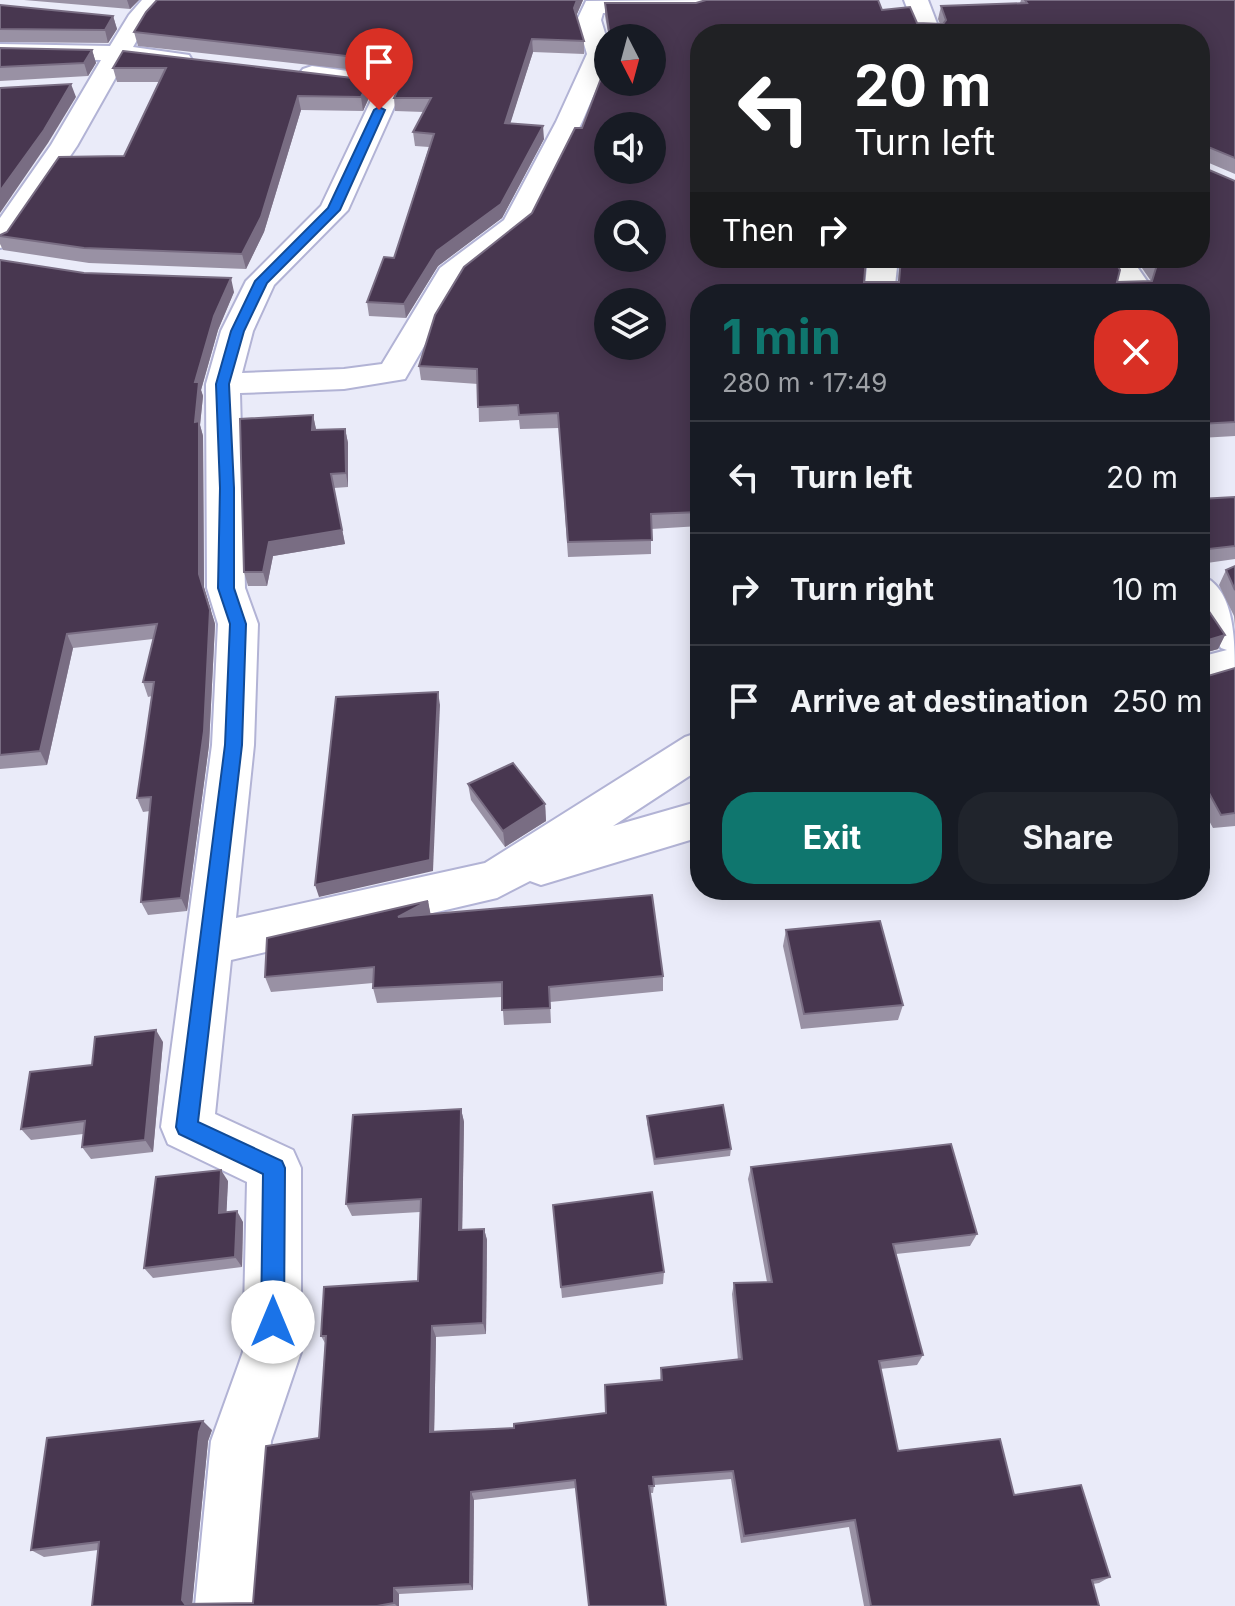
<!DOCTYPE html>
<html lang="en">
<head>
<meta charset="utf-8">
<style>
  body { margin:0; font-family:Inter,sans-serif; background:#20242c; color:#f1f3f6; height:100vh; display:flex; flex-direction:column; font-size:30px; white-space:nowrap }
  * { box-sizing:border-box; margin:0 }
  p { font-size:26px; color:#9ea1a6 }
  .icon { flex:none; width:44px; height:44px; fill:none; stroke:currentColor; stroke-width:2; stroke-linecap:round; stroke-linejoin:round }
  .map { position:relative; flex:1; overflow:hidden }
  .panel { position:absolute; left:690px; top:284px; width:520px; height:616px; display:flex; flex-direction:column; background:#171b24; border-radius:32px; box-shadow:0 4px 20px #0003 }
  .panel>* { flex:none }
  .guide { position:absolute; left:690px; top:24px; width:520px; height:244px; border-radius:32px; box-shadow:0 4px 20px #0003; background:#202124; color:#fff; overflow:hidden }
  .needle { width:52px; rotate:174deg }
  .buttons { position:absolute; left:594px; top:24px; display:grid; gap:16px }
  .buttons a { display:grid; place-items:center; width:72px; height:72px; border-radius:50%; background:#171b24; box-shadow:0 4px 20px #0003; font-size:40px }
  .pin { position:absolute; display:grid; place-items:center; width:68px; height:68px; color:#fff; margin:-82px -34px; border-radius:50% 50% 50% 0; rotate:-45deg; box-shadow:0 0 8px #0007 }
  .pin .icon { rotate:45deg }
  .me { position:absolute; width:88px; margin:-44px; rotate:0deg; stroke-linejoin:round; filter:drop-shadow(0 0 6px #0008) }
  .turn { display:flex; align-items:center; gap:28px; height:168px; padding:0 32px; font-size:36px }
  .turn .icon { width:104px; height:104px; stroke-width:2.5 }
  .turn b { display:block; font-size:56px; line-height:68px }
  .then { display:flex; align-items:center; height:76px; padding:0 32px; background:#0003; gap:16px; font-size:30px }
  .round { display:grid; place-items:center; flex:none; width:84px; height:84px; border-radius:32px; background:#20242c }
  .headline { display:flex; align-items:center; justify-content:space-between; height:136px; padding:0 32px }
  h1 { font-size:48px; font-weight:700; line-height:60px; color:#0f766e }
  .cta { display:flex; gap:16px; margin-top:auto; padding:16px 32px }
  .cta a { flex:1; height:92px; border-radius:32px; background:#0f766e; color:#fff; font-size:32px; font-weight:700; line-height:92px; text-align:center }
  .cta a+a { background:#20242c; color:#f1f3f6 }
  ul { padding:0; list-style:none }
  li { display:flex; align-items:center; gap:24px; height:112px; padding:0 32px; border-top:2px solid #363941 }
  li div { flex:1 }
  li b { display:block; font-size:30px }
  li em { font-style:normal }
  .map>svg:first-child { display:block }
</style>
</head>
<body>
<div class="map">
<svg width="1235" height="1606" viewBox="0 0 1235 1606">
  <rect width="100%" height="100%" fill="#eaebf9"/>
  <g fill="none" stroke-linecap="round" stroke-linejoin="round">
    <!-- minor casing -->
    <g stroke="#b2b3d5" stroke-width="4">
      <g id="minor">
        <polygon points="142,0 167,0 147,23 133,47 189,55 192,60 189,65 180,67 125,61 77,146 10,245 0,248 0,218 51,145 101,60 0,58 0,44 110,46 129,15"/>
        <polygon points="710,0 703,11 695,13 603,13 601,20 608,43 608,62 582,122 531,225 463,279 405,379 344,389 240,393 245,588 258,624 254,745 236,918 485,863 685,737 700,732 700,769 613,826 700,801 700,837 541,885 530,881 497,898 231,960 215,1114 293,1150 301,1168 301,1352 271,1441 259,1606 195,1606 211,1441 243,1352 247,1182 168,1144 161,1127 212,745 218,624 207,588 206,384 221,331 246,281 321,206 376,90 312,82 303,79 299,74 303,69 312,66 391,77 400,80 404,85 348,210 274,285 253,331 242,373 344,369 382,364 440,268 504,220 556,122 587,54 577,20 586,1"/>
        <polygon points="904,0 928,0 941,34 917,34"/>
        <polygon points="868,258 898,258 894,294 864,294"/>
        <polygon points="1101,258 1131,258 1149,284 1144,294 1114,294 1119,284"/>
        <path d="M1200,575C1235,587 1235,640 1235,677L1200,687V657L1227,650L1221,648L1200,617Z"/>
      </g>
    </g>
    <!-- minor -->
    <use href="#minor" fill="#fff" fill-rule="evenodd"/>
  </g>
  <!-- wall -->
  <g fill="#9991a4" fill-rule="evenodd">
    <polygon points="24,0 139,0 130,9"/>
    <polygon points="157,0 583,0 576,16 584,41 584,54 533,52 510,123 544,139 502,218 438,266 406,318 369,316 367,302 394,258 429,147 415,146 413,132 424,112 395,111 394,98 402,78 391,74 138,46 134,32"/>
    <path d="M1021,0H1235V174L1202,160V167L1235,181V436L1200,438V294H700V526L651,529V554L568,557L559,428L520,429L519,420L479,422L478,384L421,380L419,366L532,213L582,128L652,38H609L605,16V3H696L882,10L917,23L940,24L938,19L941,6L1020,3ZM700,34H1200V258H1135L1151,281L1117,282L1113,258H900L898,282H864L700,258Z"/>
    <polygon points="0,5 113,16 117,29 108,43 0,42"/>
    <polygon points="0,48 92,50 96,63 88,76 0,81"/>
    <polygon points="123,51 370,80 371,93 363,111 301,110 264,232 246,269 89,263 3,250 0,244 0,235 7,232 124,156 159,82 117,82 113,68"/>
    <polygon points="0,260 84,273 234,292 218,330 201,390 203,396 200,425 203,436 204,588 215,624 209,745 187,911 148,915 141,902 150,811 143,812 137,798 152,696 148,697 143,682 153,639 73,648 47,765 0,769"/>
    <polygon points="313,415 316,430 345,429 348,443 348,487 334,488 345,544 273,556 267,586 248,586 244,572"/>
    <polygon points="1235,497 1235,559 1200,564 1200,499"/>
    <polygon points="1235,566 1235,627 1234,616 1219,585 1226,570"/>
    <polygon points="1200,582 1204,604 1225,635 1218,649 1204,653 1204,673 1208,676 1235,668 1235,826 1213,828 1200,804"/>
    <polygon points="468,784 545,804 546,821 505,847 471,800"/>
    <polygon points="428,901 430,914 663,976 663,991 550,1002 551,1023 504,1025 502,997 377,1003 373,988 373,983 271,992 265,977"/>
    <polygon points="786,930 903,1005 898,1020 801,1029 783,946"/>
    <polygon points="163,1042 153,1152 91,1159 82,1147 83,1134 31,1140 21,1129 92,1065"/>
    <polygon points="461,1109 464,1122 462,1230 484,1229 487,1240 486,1334 436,1337 434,1431 514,1428 606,1413 660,1381 661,1368 738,1360 732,1294 734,1283 767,1282 748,1179 751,1167 977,1234 970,1246 896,1254 923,1355 917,1365 880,1369 898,1451 1014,1495 1110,1577 1099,1583 1093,1584 1099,1606 864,1606 849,1527 741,1543 731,1479 654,1485 653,1493 576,1488 474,1500 473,1590 399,1594 399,1606 92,1606 98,1550 44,1557 31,1550 212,1430 208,1441 192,1604 253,1603 319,1438 325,1343 321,1336 418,1281 420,1212 352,1216 346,1204"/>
    <polygon points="647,1116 731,1149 730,1156 654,1165 647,1123"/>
    <polygon points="228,1181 226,1213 243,1222 242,1267 153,1278 144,1268"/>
    <polygon points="553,1205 664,1272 663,1284 562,1298"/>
  </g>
  <!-- shaded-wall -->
  <g fill="#796d83">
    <polygon points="127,0 139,0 130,9"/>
    <polygon points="577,0 583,0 574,21 574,8"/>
    <polygon points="113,16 117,29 108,43 105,30"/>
    <polygon points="532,39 533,52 506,137 505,123"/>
    <polygon points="92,50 96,63 88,76 84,63"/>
    <polygon points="370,80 371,93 363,111 361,97"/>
    <polygon points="71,84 76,97 48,143 0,213 0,191"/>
    <polygon points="298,96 301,110 264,232 246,269 242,254"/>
    <polygon points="543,126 544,139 502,218 438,266 406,318 404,304 437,251"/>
    <polygon points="231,278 234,292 218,330 201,390 203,396 200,425 203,436 204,588 215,624 209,745 187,911 181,898 199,574 195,422 195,382 214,316"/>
    <polygon points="313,415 316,429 315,444 312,430"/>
    <polygon points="345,429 348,443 348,487 346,473"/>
    <polygon points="331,474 345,544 273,556 267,586 263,572 269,542"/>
    <polygon points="67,634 73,648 47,765 40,751"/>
    <polygon points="1225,635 1218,649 1200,654 1205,641"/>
    <polygon points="438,692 440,705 433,871 319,897 315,885"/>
    <polygon points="545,804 546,821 505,847 503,831"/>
    <polygon points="428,901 431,916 398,917"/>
    <polygon points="156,1030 163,1042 153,1152 145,1140"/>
    <polygon points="461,1109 464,1122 462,1242 459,1230"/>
    <polygon points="221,1170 228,1181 226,1224 219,1213"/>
    <polygon points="237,1211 243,1222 242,1267 235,1257"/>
    <polygon points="484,1229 487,1240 486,1334 483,1323"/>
    <polygon points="432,1326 436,1337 434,1440 430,1432"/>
    <polygon points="203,1421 212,1430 208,1441 192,1606 185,1604 182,1600 199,1432"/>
    <polygon points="471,1492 474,1500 473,1590 470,1584"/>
    <polygon points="394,1588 399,1594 399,1606 397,1606 394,1603"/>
  </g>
  <!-- building -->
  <g fill="#483750" stroke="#796d83" stroke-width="2" fill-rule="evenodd">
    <polygon points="157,0 577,0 574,8 584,41 532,39 505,123 543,126 501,204 437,251 404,304 367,302 384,257 394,258 434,134 413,132 431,98 394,98 405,73 401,65 390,61 134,32 146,12"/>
    <path d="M706,0H878L882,10L910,7L917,23L943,24L946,20L941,6L1027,3L1025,0H1235V158L1206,146L1202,148V167L1235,181V422L1200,424V294H700V512L651,514L652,540L568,542L558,413L519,415L518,405L478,407L477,369L419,366L435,315L464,267L532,213L575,128H582L608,60V82H652V38H610L605,3H696ZM727,30L845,34H1200V258H1149L1156,268L1152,281L1117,282L1120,270L1113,258H901L899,282H864L866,258H700V34H726ZM608,126H652V170H608ZM608,214H652V258H608ZM608,302H652V346H608Z"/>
    <polygon points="0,5 113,16 105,30 0,29"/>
    <polygon points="0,48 92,50 84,63 0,67"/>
    <polygon points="123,51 370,80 361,97 298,96 261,217 242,254 84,248 0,236 0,235 7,232 59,157 124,156 166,68 113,68"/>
    <polygon points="71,84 44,130 0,191 0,88"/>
    <polygon points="0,260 84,273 231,278 214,316 195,382 199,382 195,422 199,421 199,574 210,610 204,731 181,898 141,902 151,797 137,798 154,682 143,682 157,624 67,634 40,751 0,755"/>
    <polygon points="313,415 312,430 345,429 346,473 331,474 342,530 269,542 263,572 244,572 240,419"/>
    <polygon points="1235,497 1235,546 1200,550 1200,499"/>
    <polygon points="1235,566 1235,590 1226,570"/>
    <polygon points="1204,580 1204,604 1225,635 1205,641 1204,673 1208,676 1235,668 1235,813 1221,815 1204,784 1200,784 1200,582"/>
    <polygon points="438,692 430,860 315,885 336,697"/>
    <polygon points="513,763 545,804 503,831 468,784"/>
    <polygon points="652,895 663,976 549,987 550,1008 502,1010 502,982 373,988 374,967 265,977 267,938 428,901 398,917"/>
    <polygon points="880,921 903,1005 804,1014 786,930"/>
    <polygon points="156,1030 145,1140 82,1147 85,1121 21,1129 30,1072 92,1065 95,1037"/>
    <polygon points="723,1105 731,1149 655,1159 647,1116"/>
    <polygon points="461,1109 459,1230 484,1229 483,1323 432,1326 430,1432 514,1428 514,1424 606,1413 605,1385 662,1380 661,1368 742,1359 734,1283 772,1282 751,1167 951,1144 977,1234 893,1244 923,1355 879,1361 898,1451 1000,1439 1014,1495 1081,1485 1110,1577 1092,1580 1099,1606 871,1606 855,1520 744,1536 733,1471 653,1477 654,1486 649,1486 666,1606 589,1606 575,1480 471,1492 470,1584 394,1588 394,1603 377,1606 92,1606 99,1542 31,1550 47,1438 203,1421 199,1432 182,1600 185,1604 253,1603 266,1446 319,1438 326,1336 321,1336 324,1287 418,1281 421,1199 346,1204 353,1115"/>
    <polygon points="221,1170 219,1213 237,1211 235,1257 144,1268 156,1177"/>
    <polygon points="652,1192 664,1272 561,1287 553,1205"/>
  </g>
  <!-- route -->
  <polygon fill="#1a73e8" stroke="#114b97" stroke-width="2" points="379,107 385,110 340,210 267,283 244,331 229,384 234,488 234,588 246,624 242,745 198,1122 282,1161 285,1168 284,1322 281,1330 273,1333 264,1330 261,1322 263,1174 179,1134 176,1127 225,745 230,624 218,588 220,488 216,384 231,331 255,281 328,208 374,110"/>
</svg>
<div class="buttons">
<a><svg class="needle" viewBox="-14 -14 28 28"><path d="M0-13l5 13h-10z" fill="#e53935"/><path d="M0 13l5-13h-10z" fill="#9ea1a6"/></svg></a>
<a><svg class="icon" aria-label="sound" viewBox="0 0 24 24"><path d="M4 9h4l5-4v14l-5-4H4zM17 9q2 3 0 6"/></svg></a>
<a><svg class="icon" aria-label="search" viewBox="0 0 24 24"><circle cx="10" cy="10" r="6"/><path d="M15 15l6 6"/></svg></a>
<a><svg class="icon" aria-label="layers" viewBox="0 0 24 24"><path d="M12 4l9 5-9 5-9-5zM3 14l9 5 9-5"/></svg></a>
</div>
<div class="pin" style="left:379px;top:110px;background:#d93025"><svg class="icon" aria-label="arrive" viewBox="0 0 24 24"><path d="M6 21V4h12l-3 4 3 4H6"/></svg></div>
<svg class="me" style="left:273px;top:1322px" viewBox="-20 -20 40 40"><circle r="19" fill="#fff"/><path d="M0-13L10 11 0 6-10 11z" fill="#1a73e8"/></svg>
<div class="guide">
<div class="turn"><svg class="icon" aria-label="left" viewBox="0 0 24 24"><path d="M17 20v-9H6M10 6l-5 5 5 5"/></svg><div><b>20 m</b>Turn left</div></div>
<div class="then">Then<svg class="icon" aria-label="right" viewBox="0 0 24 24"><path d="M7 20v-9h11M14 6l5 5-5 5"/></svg></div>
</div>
<section class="panel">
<div class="headline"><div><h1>1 min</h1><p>280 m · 17:49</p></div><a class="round" style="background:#d93025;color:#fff"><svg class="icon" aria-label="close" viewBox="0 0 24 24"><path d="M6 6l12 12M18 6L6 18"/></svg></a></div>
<ul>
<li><svg class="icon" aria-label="left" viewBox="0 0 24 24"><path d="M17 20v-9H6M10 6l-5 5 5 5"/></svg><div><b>Turn left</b></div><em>20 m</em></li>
<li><svg class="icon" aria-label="right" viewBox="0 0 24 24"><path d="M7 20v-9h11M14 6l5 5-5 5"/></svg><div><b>Turn right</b></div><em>10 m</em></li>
<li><svg class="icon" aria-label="arrive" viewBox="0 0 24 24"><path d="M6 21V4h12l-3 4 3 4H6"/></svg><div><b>Arrive at destination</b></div><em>250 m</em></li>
</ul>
<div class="cta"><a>Exit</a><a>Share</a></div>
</section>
</div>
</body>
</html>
